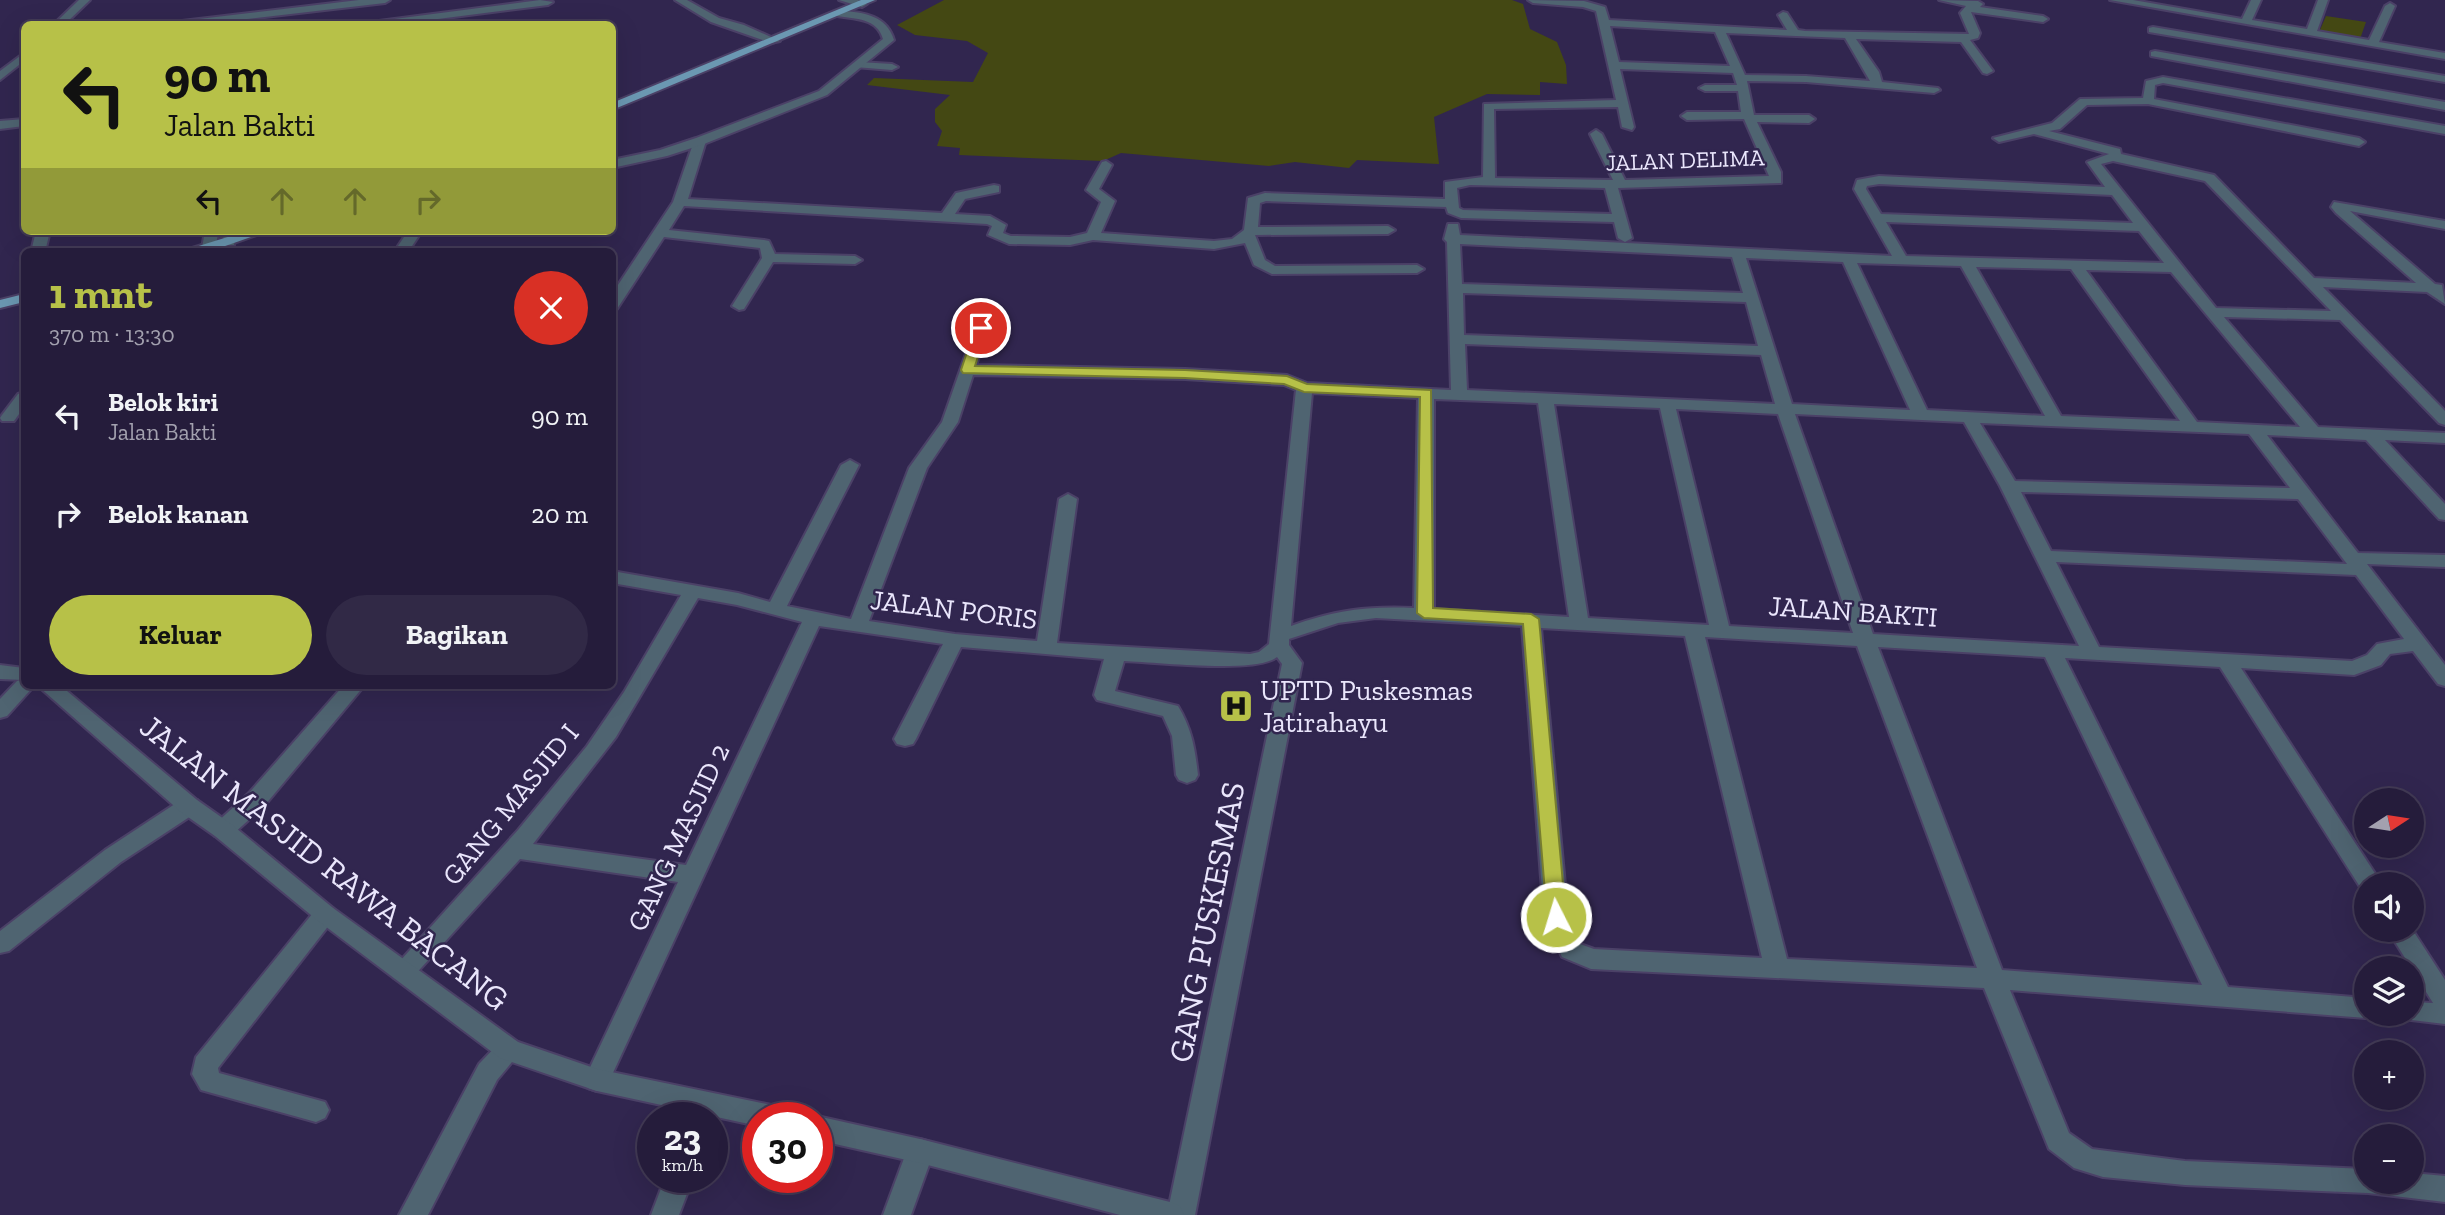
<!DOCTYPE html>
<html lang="id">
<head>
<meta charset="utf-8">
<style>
  body { margin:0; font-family:"Zilla Slab",serif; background:#312946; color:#f1f3f6; height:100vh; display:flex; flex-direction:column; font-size:26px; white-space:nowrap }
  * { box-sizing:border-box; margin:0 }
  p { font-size:23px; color:#a3a1af }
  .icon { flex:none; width:38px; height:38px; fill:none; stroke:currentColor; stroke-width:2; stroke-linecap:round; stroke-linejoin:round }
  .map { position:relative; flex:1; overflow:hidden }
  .panel { position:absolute; left:21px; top:248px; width:595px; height:441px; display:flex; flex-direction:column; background:#251c3b; border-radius:10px; box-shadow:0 7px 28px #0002,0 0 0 2px #423a55 }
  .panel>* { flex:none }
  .top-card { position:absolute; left:21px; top:21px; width:595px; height:214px; border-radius:10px; box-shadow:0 7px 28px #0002,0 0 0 2px #423a55; background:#b7c148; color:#111; overflow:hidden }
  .needle { width:46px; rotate:78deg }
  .buttons { position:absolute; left:2354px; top:788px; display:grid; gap:14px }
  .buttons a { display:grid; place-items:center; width:70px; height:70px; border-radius:50%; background:#251c3b; box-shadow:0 7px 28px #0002,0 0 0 2px #423a55; font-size:35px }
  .speed { position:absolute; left:637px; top:1102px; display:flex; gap:14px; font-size:35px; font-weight:700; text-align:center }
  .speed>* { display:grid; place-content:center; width:91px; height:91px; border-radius:50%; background:#251c3b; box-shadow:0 7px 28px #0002,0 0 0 2px #423a55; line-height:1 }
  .speed small { font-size:18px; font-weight:400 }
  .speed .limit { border:10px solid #d22; background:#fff; color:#111 }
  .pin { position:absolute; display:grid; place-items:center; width:60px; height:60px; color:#fff; margin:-30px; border:4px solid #fff; border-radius:50%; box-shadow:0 2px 7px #0007 }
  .me { position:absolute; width:77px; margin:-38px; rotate:355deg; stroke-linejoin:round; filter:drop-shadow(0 0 5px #0008) }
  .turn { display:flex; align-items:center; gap:24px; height:147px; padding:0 28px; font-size:32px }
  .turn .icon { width:91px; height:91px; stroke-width:2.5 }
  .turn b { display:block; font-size:49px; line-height:60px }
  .lanes { display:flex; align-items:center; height:66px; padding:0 28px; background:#0003; justify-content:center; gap:35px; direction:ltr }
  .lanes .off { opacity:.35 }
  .round { display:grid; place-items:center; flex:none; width:74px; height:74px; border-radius:37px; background:#312946 }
  .overview { display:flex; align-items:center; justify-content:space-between; height:119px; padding:0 28px }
  h1 { font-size:42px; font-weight:800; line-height:52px; color:#b7c148 }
  .primary-button { display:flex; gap:14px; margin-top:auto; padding:14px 28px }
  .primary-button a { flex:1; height:80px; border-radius:42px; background:#b7c148; color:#111; font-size:28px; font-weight:800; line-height:80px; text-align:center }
  .primary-button a+a { background:#312946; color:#f1f3f6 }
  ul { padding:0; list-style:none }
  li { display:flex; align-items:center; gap:21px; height:98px; padding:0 28px }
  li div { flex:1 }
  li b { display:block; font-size:26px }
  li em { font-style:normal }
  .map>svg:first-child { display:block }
</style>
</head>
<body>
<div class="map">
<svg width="2445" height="1215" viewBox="0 0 2445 1215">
  <rect width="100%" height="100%" fill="#31264f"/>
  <!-- green -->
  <g fill="#444813">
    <polygon points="944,0 1512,0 1523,4 1530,29 1557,42 1566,65 1567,84 1540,82 1540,95 1487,94 1434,117 1439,164 1357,160 1349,168 1295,162 1269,166 1121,153 1103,161 959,155 960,148 937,146 942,131 935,122 935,109 950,95 867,85 874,78 973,82 988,53 967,41 915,35 897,25"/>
    <polygon points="2326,16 2366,22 2360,39 2319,32"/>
  </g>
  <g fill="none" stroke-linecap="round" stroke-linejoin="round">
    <!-- minor casing -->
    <g stroke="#4b4167" stroke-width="4">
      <g id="minor">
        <polygon points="79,0 90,0 65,24 54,24"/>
        <polygon points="359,0 390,0 385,3 204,24 177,24 182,21"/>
        <polygon points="540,0 553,2 548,5 399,24 374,24 379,21"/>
        <polygon points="675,0 687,0 719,18 744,25 780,41 771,43 711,22"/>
        <polygon points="839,0 858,0 867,4 862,7"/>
        <path d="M1528,0L1584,1L1605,7L1609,20L1787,30L1778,15L1783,12L1787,13L1798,30L1805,31L1969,34L1960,13L1966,6L1939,0L1978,1L1983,4L1980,7L2043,16L2048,19L2043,22L1971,12L1980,33L1978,38L1970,40L1993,71L1987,74L1983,73L1961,42L1856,39L1879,72L1882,82L1938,88L1940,90L1934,93L1806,82L1747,81L1754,115H1809L1815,119L1809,123L1757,122L1781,172V183L1618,188L1632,238L1625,242L1618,238L1614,222L1461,218L1448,213L1446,207L1266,201L1260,203L1258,227L1388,226L1395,230L1388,234L1255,235L1265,260L1275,266L1417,265L1424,269L1417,273L1272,274L1254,265L1245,243L1214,249L1093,240L1070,245L1009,244L988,235L992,226L987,224L684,206L669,230L764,240L769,241L775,254L855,256L862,260L855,264L773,262L744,309L739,310L732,306L762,258L760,248L664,237L617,309L612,310V294L673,202L694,141L700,137L706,141L688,199L942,213L956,193L994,185L999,186V192L965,199L955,214L990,216L1006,225L1003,233L1011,236L1070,237L1087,233L1101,202L1086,190L1102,162L1106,161L1112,165L1099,189L1115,201L1101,233L1214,241L1232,239L1244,230L1248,198L1265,193L1445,199V182L1483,177L1484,104L1616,100L1596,11L1583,7L1533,3ZM1610,26L1715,32L1730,66L1619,62ZM1726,33L1845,38L1870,81L1806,76L1745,75ZM1620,69L1733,73L1737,85H1705L1699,88L1705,91H1738L1741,112H1687L1681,116L1687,120L1744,119L1769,176L1625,180L1602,134L1596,130L1590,134L1613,180L1495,178L1494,109L1618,107L1622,127L1632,130L1634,127ZM1470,185L1605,188L1612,214L1463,210L1459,208L1457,188Z"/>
        <polygon points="2110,0 2133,0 2242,19 2251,0 2261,0 2252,20 2307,29 2318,0 2328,0 2317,31 2369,40 2385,6 2390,3 2395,6 2379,42 2445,53 2445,59"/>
        <polygon points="561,21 569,22 570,24 556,24"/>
        <polygon points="2153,27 2445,76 2445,82 2149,32 2149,28"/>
        <polygon points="2155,51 2445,102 2445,110 2151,56 2151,52"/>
        <polygon points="24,53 24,61 0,80 0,71"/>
        <polygon points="859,62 892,64 898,67 892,70 855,67 853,65"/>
        <path d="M2163,77L2445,126V134L2163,83L2155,85L2154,99L2359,138L2365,142L2359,146L2148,104L2087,105L2060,129L2049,131L2120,149L2121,154L2214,175L2314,278L2416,283L2336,213L2331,207L2334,202L2445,221V229L2350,211L2435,284L2442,285L2445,304L2427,292L2323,287L2445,411V425L2439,423L2340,320L2224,317L2318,427L2445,433V443L2385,440L2445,504V520L2439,519L2366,440L2267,435L2358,553L2445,555V567L2367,564L2445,665V686L2438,684L2413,651L2390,654L2381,665L2354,675L2241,668L2378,878L2382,884H2366V892L2362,890L2220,667L2065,658L2228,987L2366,998V1013H2376L2366,1018L2010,990L2069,1133L2092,1149L2185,1161L2366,1169V1181H2412V1173L2445,1176V1202L2368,1193L2185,1185L2103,1177L2074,1168L2049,1149L1984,988L1591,969L1562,957L1544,917L1522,626L1376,618L1338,623L1289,639V645L1302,663L1195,1215H1167L1282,664L1277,657C1256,674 1155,662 1124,661L1115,691L1178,706C1192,729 1195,749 1198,775L1195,780L1187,783L1179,780L1176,775L1172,736L1163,716L1097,700L1094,695L1104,659L961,647L916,739L913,744L905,746L897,744L894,739L943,644L819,626L606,1088L597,1091L588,1088L584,1080L678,882L520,859L412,978L403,981L394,978L391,971L518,830L587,746L624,692L681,595L612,583V571L738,593L770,602L841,465L850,460L859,465L787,606L851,619L909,468L942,422L976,325L981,323L989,328L976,365L1185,369L1287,375L1307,383L1451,390L1447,242L1444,239L1448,224H1458L1460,235L1892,256L1854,189L1857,180L1879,176L2105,187L2087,162L2109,154L2034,134L1999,142L1993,138L2052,123L2080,99L2143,98L2146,81ZM2113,161L2205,181L2331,311L2216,308L2101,164ZM1879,184L2112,195L2133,223L1881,214L1866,189L1867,186ZM1886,222L2139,231L2164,263L1906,256ZM1460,244L1732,257L1743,293L1462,284ZM1746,258L1843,262L1910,410L1792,404ZM1857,263L1961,266L2045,416L1927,410ZM1976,267L2071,269L2180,421L2061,416ZM2086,270L2171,272L2300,427L2197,422ZM1463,293L1746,302L1758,346L1464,335ZM1465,344L1761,355L1775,404L1467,390ZM973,375L1185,379L1284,385L1296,390L1269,644L1259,652L1250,654L1057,643L1077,499L1068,494L1059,499L1037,641L955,634L869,621L927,468L958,422ZM1312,393L1418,398L1414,608C1367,606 1335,610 1291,626ZM1434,399L1538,403L1569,617L1434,609ZM1554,404L1660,408L1709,625L1588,618ZM1676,409L1778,414L1853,633L1729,626ZM1795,414L1964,422L2000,486L2079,646L1873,634ZM1980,423L2249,434L2290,488L2015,481ZM2021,492L2298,499L2347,564L2051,551ZM2056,562L2356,575L2404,639L2377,644L2367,655L2352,661L2099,647ZM698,598L737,605L802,622L686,865L533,844L616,737ZM1541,628L1685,636L1762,958L1594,949L1580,944L1568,917ZM1705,637L1857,646L1977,968L1787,959ZM1878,647L2045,657L2202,985L2002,970Z"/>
        <polygon points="24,119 24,126 0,129 0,121"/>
        <polygon points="36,231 50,231 45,252 31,252"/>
        <polygon points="205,231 219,231 214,251 204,251 202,248"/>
        <polygon points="223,231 237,231 234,245 224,245"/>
        <polygon points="24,392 24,407 14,421 2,421 0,418 2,415 18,394"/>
        <polygon points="0,665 24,668 24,680 0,679"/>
        <polygon points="343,686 364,686 265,805 231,836 223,838 215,836 212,830 215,824 249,793"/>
        <polygon points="189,798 197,800 200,806 197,812 121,862 9,951 0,953 0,931 105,850 181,800"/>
        <polygon points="325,905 333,908 337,914 333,920 218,1068 219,1073 325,1102 329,1110 325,1118 316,1122 201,1090 192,1074 196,1057 317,908"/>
        <polygon points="2387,929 2412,929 2445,980 2445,1024 2403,1019 2400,1013 2412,1013 2412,1002 2433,1003"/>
        <polygon points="509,1039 518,1042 522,1050 497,1080 428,1215 399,1215 479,1064 500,1042"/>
        <polygon points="920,1139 930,1142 934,1151 911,1215 883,1215 910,1142"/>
        <polygon points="665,1178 693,1178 679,1215 651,1215"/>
      </g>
    </g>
    <!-- tertiary casing -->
    <g stroke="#4b4167" stroke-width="4">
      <g id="tertiary">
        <path d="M841,11C864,12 887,16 894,40L827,95L704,144L667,156L612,168V160L660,150L696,138L819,91L883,39C877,18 856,19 837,16V12Z"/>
        <polygon points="408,231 422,231 408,252 394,252"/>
        <polygon points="24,679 24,686 34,686 7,716 0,718 0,699 17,681"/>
        <polygon points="38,686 61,686 197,800 231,824 333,908 518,1042 597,1069 776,1106 786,1110 789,1118 758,1118 758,1126 597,1091 500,1058 317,920 215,836 181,812"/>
        <polygon points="817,1116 920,1139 1170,1202 1180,1206 1184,1215 1120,1215 920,1163 817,1140 817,1118 811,1118"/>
      </g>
    </g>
    <!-- primary casing -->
    <g stroke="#4b4167" stroke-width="4">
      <g id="primary">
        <polygon points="861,0 875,0 612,110 612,103"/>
        <polygon points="247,231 268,231 208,252 187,252 189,249"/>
        <polygon points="24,294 24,302 0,308 0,300"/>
      </g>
    </g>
    <!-- minor -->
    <use href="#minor" fill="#4f6471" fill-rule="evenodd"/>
    <!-- tertiary -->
    <use href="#tertiary" fill="#4f6471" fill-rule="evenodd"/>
    <!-- primary -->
    <use href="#primary" fill="#6b98b2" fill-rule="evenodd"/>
  </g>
  <!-- route -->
  <polygon fill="#b7c148" stroke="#777d2f" stroke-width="2" points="981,324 987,328 975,366 1185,370 1287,376 1307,384 1431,390 1433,608 1531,614 1539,619 1566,917 1563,922 1556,924 1549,922 1547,917 1523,624 1424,618 1417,613 1420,397 1304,392 1284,384 1185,378 963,373 961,370 975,328"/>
  <!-- icons -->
  <defs>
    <g id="hospital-square" transform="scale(1.75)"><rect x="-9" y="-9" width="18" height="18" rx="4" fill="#b7c148" stroke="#31264f"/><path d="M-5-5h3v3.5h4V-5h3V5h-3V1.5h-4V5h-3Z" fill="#111"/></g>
  </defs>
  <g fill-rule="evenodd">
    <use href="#hospital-square" x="1236" y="706"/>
  </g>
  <g text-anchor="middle" stroke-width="5" stroke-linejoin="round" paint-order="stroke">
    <!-- far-street labels -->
    <g font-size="23" fill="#eae6fc" stroke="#31264f">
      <text transform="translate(1685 160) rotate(-2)" y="8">JALAN DELIMA</text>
    </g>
    <!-- street labels -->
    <g font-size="28" fill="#eae6fc" stroke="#31264f">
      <text transform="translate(954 609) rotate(7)" y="10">JALAN PORIS</text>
      <text transform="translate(1853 611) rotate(4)" y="10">JALAN BAKTI</text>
      <text transform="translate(510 804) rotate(-51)" y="10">GANG MASJID I</text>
      <text transform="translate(678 837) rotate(-65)" y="10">GANG MASJID 2</text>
    </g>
    <!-- poi labels -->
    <g font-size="28" fill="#eae6fc" stroke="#31264f" text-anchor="start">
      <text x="1260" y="700">UPTD Puskesmas<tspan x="1260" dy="32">Jatirahayu</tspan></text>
    </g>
    <!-- near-street labels -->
    <g font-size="33" fill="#eae6fc" stroke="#31264f">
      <text transform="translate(325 862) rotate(38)" y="12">JALAN MASJID RAWA BACANG</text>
      <text transform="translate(1206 922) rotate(-79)" y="12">GANG PUSKESMAS</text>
    </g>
  </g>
</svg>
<div class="buttons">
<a><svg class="needle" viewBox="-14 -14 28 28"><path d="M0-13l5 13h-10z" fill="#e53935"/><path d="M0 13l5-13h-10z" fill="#a3a1af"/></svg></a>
<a><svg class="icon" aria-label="sound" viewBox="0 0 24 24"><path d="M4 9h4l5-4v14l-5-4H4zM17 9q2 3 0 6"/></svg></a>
<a><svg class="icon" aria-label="layers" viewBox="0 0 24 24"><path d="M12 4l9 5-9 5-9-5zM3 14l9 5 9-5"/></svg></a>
<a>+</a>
<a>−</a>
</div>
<div class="speed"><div>23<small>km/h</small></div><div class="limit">30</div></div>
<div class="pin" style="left:981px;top:328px;background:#d93025"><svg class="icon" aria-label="arrive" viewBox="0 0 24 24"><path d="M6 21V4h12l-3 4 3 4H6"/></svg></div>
<svg class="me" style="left:1556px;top:917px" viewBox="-20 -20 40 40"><circle r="17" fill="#b7c148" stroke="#fff" stroke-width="3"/><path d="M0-11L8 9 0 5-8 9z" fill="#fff"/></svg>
<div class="top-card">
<div class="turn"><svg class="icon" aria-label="left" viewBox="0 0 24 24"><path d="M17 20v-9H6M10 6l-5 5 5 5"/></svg><div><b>90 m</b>Jalan Bakti</div></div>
<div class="lanes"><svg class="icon" aria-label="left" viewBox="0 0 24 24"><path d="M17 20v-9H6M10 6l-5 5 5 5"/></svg><svg class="icon off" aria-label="ahead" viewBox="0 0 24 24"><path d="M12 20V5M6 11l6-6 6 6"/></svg><svg class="icon off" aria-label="ahead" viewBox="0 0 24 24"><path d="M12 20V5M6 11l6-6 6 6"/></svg><svg class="icon off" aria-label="right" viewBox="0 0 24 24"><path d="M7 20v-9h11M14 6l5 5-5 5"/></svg></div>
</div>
<section class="panel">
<div class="overview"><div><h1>1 mnt</h1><p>370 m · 13:30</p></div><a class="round" style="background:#d93025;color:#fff"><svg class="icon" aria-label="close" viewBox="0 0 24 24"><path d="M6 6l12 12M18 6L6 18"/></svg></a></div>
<ul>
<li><svg class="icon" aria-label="left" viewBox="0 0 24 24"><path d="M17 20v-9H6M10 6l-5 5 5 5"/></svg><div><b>Belok kiri</b><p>Jalan Bakti</p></div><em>90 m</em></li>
<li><svg class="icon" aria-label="right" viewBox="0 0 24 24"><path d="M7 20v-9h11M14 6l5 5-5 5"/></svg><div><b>Belok kanan</b></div><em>20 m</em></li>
</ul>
<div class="primary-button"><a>Keluar</a><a>Bagikan</a></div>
</section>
</div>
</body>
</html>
